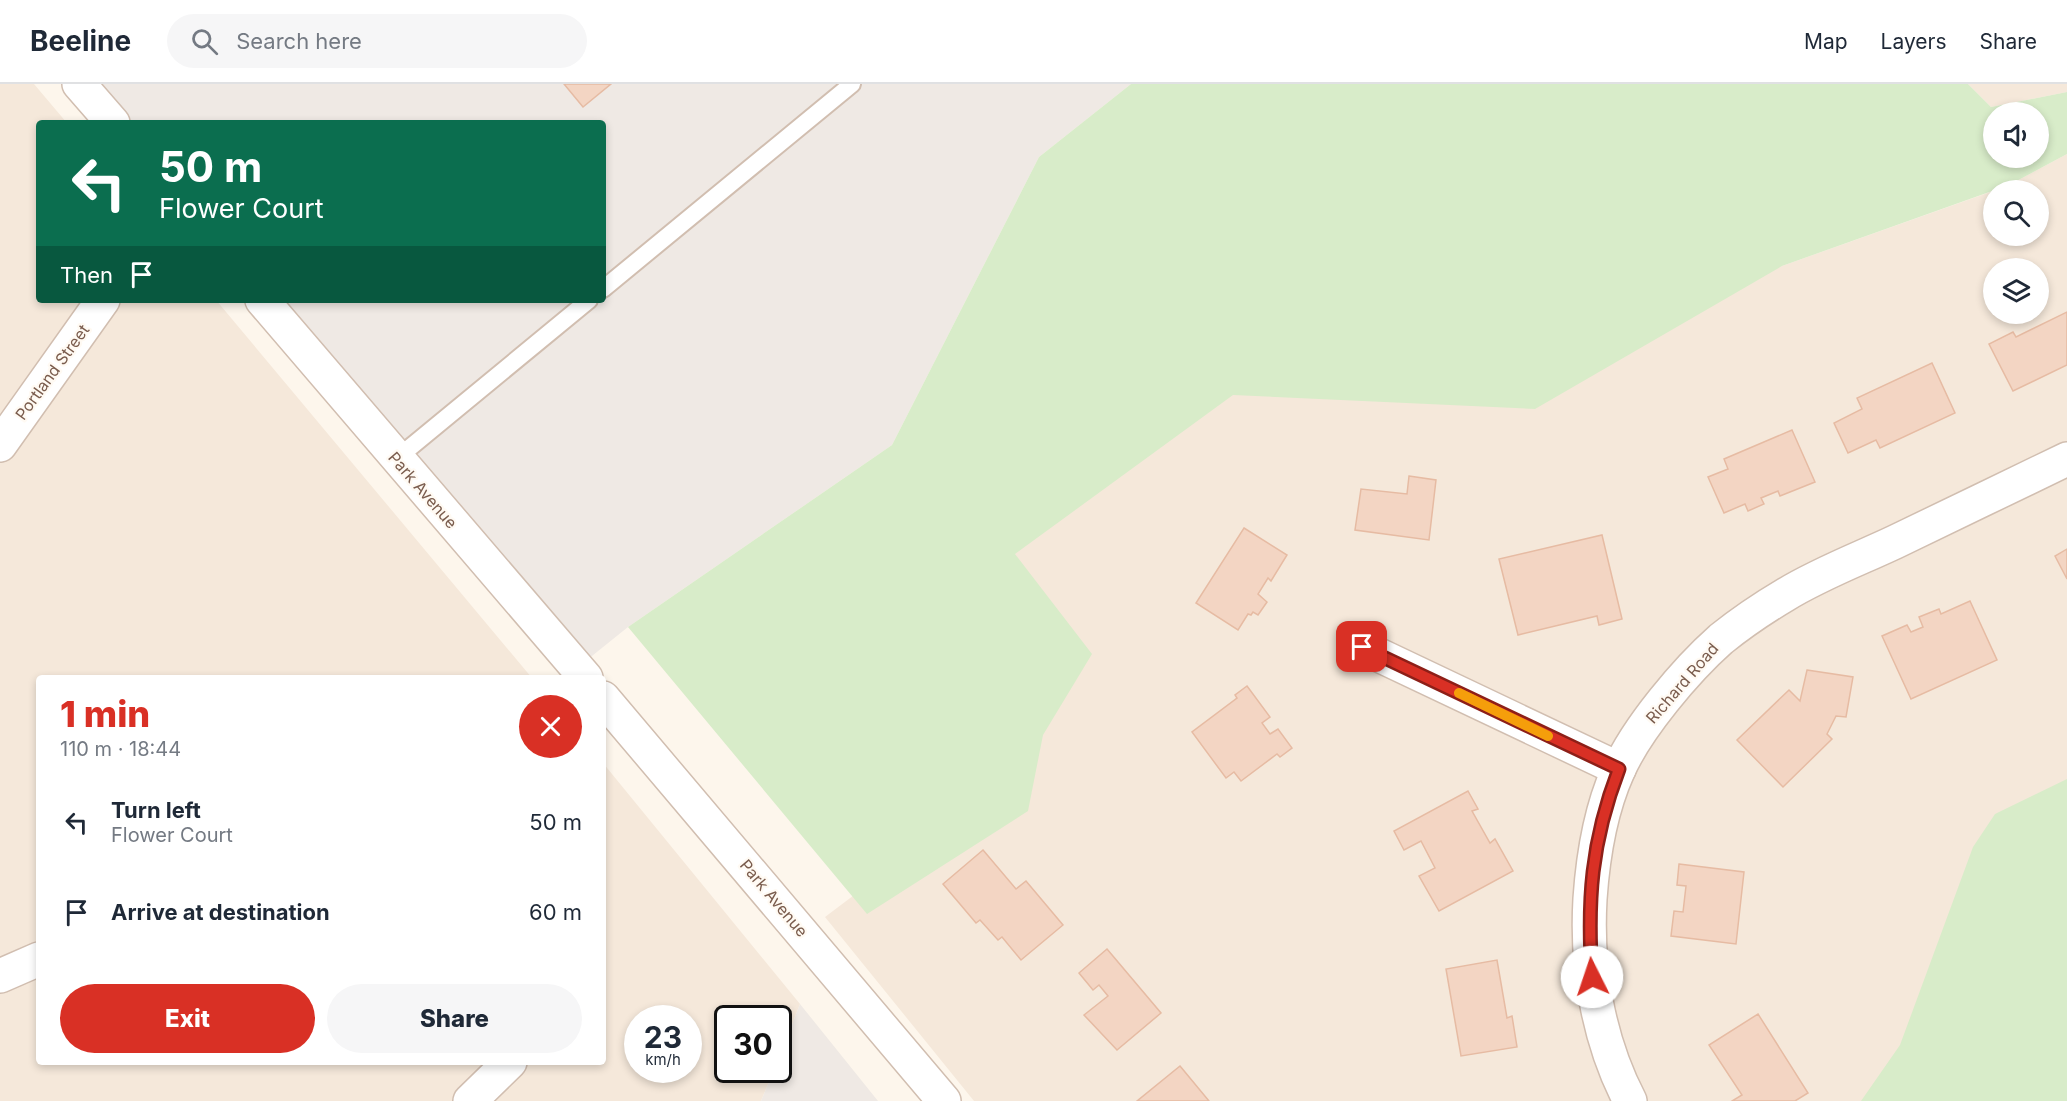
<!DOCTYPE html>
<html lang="en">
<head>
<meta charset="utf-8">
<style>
  body { margin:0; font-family:Inter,sans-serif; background:#f6f6f7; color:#1f2937; height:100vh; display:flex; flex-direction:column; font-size:22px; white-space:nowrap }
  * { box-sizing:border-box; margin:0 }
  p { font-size:20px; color:#747a83 }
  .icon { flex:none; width:33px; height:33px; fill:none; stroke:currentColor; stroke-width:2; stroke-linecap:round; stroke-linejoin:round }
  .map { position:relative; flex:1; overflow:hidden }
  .drawer { position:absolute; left:36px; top:591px; width:570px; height:390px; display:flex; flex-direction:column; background:#fff; border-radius:6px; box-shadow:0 3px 9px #0003 }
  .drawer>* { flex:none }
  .top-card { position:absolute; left:36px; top:36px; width:570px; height:183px; border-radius:6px; box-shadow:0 3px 9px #0003; background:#0b6e4f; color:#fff; overflow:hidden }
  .tools { position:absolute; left:1983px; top:18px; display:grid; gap:12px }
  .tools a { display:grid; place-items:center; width:66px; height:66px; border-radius:50%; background:#fff; box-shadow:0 3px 9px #0003; font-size:30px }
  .speed { position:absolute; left:624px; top:921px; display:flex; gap:12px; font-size:30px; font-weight:700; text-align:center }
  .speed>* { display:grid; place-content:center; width:78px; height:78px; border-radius:50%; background:#fff; box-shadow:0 3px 9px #0003; line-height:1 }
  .speed small { font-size:15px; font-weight:400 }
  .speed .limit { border:3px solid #111; border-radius:9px; background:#fff; color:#111 }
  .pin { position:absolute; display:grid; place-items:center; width:51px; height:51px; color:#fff; margin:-26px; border-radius:12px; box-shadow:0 3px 9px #0006 }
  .me { position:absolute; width:66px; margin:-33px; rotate:356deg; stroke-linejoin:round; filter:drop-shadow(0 0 4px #0008) }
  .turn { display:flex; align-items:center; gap:21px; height:126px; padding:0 24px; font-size:27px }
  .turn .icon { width:78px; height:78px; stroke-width:2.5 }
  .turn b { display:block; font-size:42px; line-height:51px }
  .then { display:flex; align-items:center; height:57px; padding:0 24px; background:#0003; gap:12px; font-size:22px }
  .round { display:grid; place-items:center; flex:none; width:63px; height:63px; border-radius:32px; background:#f6f6f7 }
  .head { display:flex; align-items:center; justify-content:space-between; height:102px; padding:0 24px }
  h1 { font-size:36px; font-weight:800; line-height:45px; color:#d93025 }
  .primary-button { display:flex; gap:12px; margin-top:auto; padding:12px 24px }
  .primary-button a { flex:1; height:69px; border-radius:36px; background:#d93025; color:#fff; font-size:24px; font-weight:800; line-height:69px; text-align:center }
  .primary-button a+a { background:#f6f6f7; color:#1f2937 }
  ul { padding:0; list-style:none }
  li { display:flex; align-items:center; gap:18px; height:90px; padding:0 24px }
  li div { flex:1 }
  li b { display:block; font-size:22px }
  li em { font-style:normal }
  header { display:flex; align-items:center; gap:36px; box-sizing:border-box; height:84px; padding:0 30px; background:#fff; border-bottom:2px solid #e0e1e3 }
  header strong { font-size:28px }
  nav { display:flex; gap:33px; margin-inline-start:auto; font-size:21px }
  .search { width:420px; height:54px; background:#f6f6f7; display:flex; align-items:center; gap:15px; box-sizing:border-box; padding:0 21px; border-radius:33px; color:#747a83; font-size:22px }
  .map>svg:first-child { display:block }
</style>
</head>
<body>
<header>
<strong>Beeline</strong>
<div class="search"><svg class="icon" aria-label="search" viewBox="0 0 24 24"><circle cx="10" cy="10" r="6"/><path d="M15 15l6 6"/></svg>Search here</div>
<nav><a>Map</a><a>Layers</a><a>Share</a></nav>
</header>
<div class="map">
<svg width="2067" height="1017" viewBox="0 0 2067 1017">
  <rect width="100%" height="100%" fill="#fdf6ec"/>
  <!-- residential -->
  <g fill="#f5e8da" fill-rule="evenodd">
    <path d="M0,0H34L67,39H39V216H216L532,594H39V978H603V679L800,920L779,974L778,934H728V986H774L761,1017H0ZM638,934H688V986H638Z"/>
    <polygon points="1968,0 2067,0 2067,8 1991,23"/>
    <path d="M2067,70V1017H974L825,833L931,753L1006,452L1232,288L1782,182L1993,107L1994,152H2038V106H1994L2009,101ZM1994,184H2038V230H1994Z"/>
  </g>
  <!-- industrial -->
  <g fill="#efe9e4">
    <polygon points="79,0 1131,0 1039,73 892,361 628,543 577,584 262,216 603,216 603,39 113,39"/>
    <polygon points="800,920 878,1017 761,1017 774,986 778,986 779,974"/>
  </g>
  <!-- green -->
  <g fill="#d8ecc9" fill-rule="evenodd">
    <path d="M1131,0H1968L1991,23L2067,8V70L2009,101L1782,182L1535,325L1233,311L1015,470L1092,570L1043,651L1028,727L867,830L628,543L892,361L1039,73ZM1994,28H2038V74H1994Z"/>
    <polygon points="2067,695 2067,1017 1861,1017 1900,961 1973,763 1995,730"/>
  </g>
  <!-- building -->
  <g fill="#f3d5c3" stroke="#e6bba3" stroke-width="1.5">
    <polygon points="564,0 611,0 583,23"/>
    <polygon points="2067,228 2067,281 2013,307 1989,260 2013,248 2016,253"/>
    <polygon points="1932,279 1955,329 1880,364 1876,356 1848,369 1834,339 1862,325 1857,314"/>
    <polygon points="1792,346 1815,398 1780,412 1778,407 1761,414 1764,420 1748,427 1745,420 1724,429 1708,393 1728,385 1724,375"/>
    <polygon points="1409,392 1436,396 1429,456 1355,446 1361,405 1407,410"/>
    <polygon points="1244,444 1287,471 1271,497 1268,494 1258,510 1267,518 1258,531 1253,528 1251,531 1248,530 1238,546 1196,519"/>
    <polygon points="1602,451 1622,535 1599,541 1597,532 1518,551 1499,475"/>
    <polygon points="2067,465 2067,495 2055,472"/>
    <polygon points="1970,517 1997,576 1911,615 1882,552 1907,541 1911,548 1923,543 1919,533 1939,525 1941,530"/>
    <polygon points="1807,586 1853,593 1846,633 1836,632 1827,650 1832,655 1783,703 1737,656 1789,606 1800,617"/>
    <polygon points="1247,602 1270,633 1262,639 1270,650 1278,645 1292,664 1280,673 1277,670 1241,697 1234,688 1226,694 1192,648 1237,614 1235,611"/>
    <polygon points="1468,707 1478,725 1472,727 1490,759 1495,755 1513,787 1439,827 1419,792 1435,784 1421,757 1404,766 1394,747"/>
    <polygon points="983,766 1016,805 1026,797 1063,841 1021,876 1002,853 998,856 980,836 976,839 943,800"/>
    <polygon points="1679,780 1744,788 1736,860 1671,852 1674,827 1683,828 1686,802 1677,801"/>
    <polygon points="1107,865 1161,929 1117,966 1084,931 1108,912 1099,901 1093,906 1079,889"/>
    <polygon points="1497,876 1507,934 1512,932 1517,963 1461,972 1446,885"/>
    <polygon points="1758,930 1808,1009 1795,1017 1732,1017 1742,1011 1709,961"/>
    <polygon points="1180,982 1209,1017 1137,1017"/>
  </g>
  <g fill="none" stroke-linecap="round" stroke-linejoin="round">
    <!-- service casing -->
    <g stroke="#d1beb0" stroke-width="20">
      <g id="service">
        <polyline points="603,205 852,0"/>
        <polyline points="396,375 589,216"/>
      </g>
    </g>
    <!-- minor casing -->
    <g stroke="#d1beb0" stroke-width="36">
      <g id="minor">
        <polyline points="0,361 103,216"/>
        <polyline points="1362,563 1619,685"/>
        <polyline points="0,892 39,875"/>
        <polyline points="470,1017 510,978"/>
        <path d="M1630,1017C1598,956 1586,884 1590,815C1593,771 1600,727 1618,687C1637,644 1686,586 1721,555C1741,539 1763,524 1785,511C1819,490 1859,475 1895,458C1952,430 2010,403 2067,375"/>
      </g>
    </g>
    <!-- tertiary casing -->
    <g stroke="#d1beb0" stroke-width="36">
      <g id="tertiary">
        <polyline points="79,0 113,39"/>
        <polyline points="262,216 586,594"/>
        <polyline points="603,614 944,1017"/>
      </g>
    </g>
    <!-- service -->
    <use href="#service" stroke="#fff" stroke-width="16"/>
    <!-- minor -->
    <use href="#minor" stroke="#fff" stroke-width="33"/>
    <!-- tertiary -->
    <use href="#tertiary" stroke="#fff" stroke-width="33"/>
  </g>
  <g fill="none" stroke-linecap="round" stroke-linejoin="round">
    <!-- route casing -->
    <g stroke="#8d1f18" stroke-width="15">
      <path id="route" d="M1362,563L1619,685C1591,758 1587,816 1592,893"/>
    </g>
    <!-- route -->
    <use href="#route" stroke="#d93025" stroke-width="10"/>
    <!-- slow -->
    <polyline stroke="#f59e0b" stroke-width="10" points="1459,609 1548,652"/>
  </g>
  <g text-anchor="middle" stroke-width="4.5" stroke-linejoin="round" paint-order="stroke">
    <!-- street labels -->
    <g font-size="16" fill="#7a5c4d" stroke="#fffaf3">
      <text transform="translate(52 288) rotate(-54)" y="6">Portland Street</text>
      <text transform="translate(423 406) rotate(49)" y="6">Park Avenue</text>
      <text transform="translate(1682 599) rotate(-49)" y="6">Richard Road</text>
      <text transform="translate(774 814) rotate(50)" y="6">Park Avenue</text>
    </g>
  </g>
</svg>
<div class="tools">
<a><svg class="icon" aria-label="sound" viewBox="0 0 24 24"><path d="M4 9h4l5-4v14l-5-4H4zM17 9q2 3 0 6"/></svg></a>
<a><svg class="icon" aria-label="search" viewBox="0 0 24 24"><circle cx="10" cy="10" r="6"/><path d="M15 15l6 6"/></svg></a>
<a><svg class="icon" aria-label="layers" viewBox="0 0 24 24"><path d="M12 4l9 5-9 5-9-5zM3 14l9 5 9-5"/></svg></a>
</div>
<div class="speed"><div>23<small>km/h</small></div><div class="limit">30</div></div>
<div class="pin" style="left:1362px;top:563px;background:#d93025"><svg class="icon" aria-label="arrive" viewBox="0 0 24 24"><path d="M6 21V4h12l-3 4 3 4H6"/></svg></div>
<svg class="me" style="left:1592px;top:893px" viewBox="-20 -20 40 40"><circle r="19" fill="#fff"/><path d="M0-13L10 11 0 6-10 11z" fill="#d93025"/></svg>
<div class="top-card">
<div class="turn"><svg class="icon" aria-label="left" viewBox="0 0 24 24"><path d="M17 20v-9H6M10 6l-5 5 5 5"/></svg><div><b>50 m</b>Flower Court</div></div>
<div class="then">Then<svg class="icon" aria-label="arrive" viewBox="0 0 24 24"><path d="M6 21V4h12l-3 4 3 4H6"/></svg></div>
</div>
<section class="drawer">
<div class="head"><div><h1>1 min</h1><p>110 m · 18:44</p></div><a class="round" style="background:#d93025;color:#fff"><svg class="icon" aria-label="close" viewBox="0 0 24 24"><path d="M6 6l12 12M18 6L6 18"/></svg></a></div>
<ul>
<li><svg class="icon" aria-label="left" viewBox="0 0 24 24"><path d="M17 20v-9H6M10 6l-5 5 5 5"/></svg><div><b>Turn left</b><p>Flower Court</p></div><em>50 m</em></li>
<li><svg class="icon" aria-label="arrive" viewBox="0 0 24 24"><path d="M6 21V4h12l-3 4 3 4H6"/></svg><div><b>Arrive at destination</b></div><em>60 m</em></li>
</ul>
<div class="primary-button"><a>Exit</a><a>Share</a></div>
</section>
</div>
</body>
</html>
